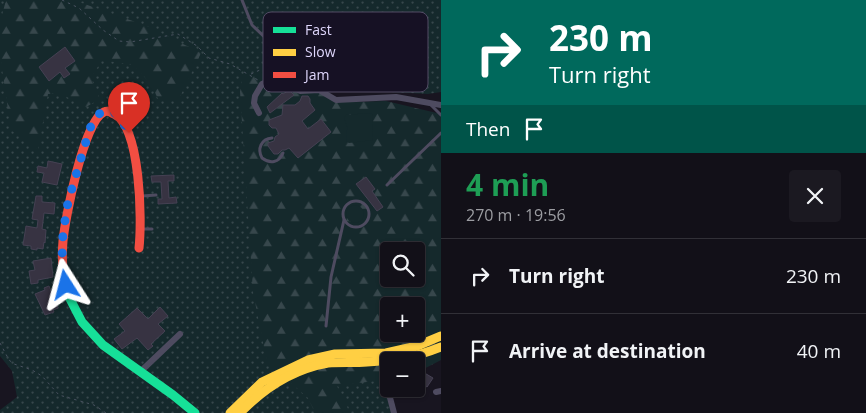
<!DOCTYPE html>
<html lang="en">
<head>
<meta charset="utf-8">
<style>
  body { margin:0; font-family:"Open Sans",sans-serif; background:#1b1921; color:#f1f3f6; height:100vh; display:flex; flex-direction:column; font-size:19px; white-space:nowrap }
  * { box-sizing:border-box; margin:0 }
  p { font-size:16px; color:#9c9da2 }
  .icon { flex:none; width:28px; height:28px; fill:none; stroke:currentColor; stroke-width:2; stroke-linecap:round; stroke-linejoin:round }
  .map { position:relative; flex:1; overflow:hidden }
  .sheet { display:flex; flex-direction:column; background:#121018; width:425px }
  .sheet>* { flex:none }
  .hud { background:#00695c; color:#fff; overflow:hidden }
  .tools { position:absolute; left:380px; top:242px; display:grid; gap:10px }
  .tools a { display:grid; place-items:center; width:45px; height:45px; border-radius:5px; background:#121018; box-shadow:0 1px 4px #0004,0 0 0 1px #313037; font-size:25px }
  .pin { position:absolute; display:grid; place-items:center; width:42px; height:42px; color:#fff; margin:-51px -21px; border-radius:50% 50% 50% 0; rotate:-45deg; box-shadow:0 0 5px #0007 }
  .pin .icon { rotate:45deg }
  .me { position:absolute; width:55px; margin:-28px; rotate:351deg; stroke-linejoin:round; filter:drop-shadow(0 0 4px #0008) }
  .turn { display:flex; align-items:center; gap:18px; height:105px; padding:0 25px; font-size:22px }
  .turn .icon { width:65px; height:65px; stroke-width:2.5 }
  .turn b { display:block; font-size:35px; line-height:42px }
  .then { display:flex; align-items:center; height:48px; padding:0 25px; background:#0003; gap:10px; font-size:19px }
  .round { display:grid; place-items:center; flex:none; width:52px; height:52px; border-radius:5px; background:#1b1921 }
  .head { display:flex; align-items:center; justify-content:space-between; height:85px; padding:0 25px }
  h1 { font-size:30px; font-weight:700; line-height:38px; color:#1e9e55 }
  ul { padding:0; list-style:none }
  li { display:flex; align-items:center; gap:15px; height:75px; padding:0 25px; border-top:1px solid #313037 }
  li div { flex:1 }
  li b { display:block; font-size:19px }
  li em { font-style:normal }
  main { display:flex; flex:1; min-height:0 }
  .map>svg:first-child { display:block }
</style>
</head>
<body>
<main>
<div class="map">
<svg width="441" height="413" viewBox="0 0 441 413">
  <defs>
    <pattern id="grass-dots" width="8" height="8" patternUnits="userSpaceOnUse" patternTransform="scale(1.25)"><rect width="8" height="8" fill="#15292c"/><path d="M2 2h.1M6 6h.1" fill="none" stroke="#37474c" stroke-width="1.8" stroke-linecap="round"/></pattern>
    <pattern id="forest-firs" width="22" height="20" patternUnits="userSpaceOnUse" patternTransform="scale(1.25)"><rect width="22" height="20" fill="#15292c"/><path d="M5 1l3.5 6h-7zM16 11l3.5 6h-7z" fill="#37474c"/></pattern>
  </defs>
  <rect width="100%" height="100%" fill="#181520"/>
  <!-- grass -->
  <polygon fill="url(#grass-dots)" points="0,0 441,0 441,92 428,94 336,89 279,75 265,76 381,357 393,413 0,413 0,410 17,397 12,371 0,356"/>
  <!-- forest -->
  <g fill="url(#forest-firs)" fill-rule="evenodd">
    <polygon points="6,0 73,0 147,26 201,53 178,101 159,101 151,84 133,65 102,60 91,78 100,99 86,107 59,93 48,94 38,150 11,130 0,55 0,23"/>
    <path d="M265,70L347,102L386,101L441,114V360L416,373V361H389V379L337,386L350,413H315L308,398L267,362L253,292L240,91L243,75ZM389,251H416V279H389ZM389,306H416V334H389Z"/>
  </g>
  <!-- green -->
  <g fill="#15292c">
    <polygon points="369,113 372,114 373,140 349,143 347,142 346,131 348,129 344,118 346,115"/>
    <circle cx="355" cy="214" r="9"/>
  </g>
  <!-- building -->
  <g fill="#373342" stroke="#454153">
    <polygon points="65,47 75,61 65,68 70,74 64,78 60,72 49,81 39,67"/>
    <polygon points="289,90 294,95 270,113 267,107 282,93 283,94"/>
    <polygon points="302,96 308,96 310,99 310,103 315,110 302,121 308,129 321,119 331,132 298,158 289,148 285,150 282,150 278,154 274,154 268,146 268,143 274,141 275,137 279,134 276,128 272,128 269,125 269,120 282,115 283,105 295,105 300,101"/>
    <polygon points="48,161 62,164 57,185 42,182 44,173 37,172 38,166 47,168"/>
    <polygon points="174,175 174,181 168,181 169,198 176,197 177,203 158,204 158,199 162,199 161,182 152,182 151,176"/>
    <polygon points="366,177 375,189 372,191 383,207 377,211 356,184"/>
    <polygon points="36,196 42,196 42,202 55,203 54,214 44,213 42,229 46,230 45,243 44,242 43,249 37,248 37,250 31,249 31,246 23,245 26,226 37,228 38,220 32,219"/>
    <polygon points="51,258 53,277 38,280 38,283 31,284 29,271 35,270 33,261"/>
    <polygon points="49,286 58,308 53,310 54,312 45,315 35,294 45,290 44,288"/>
    <polygon points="160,307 168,316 158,324 165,331 151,344 153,346 148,350 137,338 122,349 114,339 125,331 119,324 137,308 148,319"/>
    <polygon points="416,368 433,378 427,387 416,380"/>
  </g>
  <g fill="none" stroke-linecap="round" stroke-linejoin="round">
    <!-- path -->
    <g stroke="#495260" stroke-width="1" stroke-dasharray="2.5 4" stroke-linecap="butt">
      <polyline points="62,0 79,8 103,30 119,41 130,42 178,34 197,46 209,58 230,64 258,80"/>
      <polyline points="251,74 260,70 281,69"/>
      <polyline points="0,343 9,360 14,364 32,370 42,376 59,395 94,405 106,413"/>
    </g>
    <!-- lane -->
    <g stroke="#4e4b60" stroke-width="3">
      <polyline points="242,0 252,25 280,52 284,65 285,82"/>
      <polyline points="431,105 441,115"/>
      <path d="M272,138C261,139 257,149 262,158C270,164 279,163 283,153"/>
      <polyline points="387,185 441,133"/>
      <polyline points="142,196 156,195"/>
      <circle cx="356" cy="214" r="13"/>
      <polyline points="142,229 152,229"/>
      <polyline points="326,326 331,277 344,220"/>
    </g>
    <!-- street -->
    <g stroke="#4e4b60" stroke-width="6">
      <polyline points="259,113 254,103 255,96 262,84 269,81 274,80 285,82 300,91 319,90 336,100 396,97 441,105"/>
      <polyline points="386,358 388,390 394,413"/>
      <polyline points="140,372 180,334"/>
      <polyline points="436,392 441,391"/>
    </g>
    <!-- fast -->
    <polyline stroke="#16e098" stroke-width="9" points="64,275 69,297 82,322 103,345 173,395 195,413"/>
    <!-- slow -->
    <g stroke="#ffcf43" stroke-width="9">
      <polyline points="230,413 262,382 308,360 335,354 386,353 417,346 441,336"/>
      <path d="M240,413C264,388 294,369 328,363C341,362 354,363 367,362C392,361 417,357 441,347"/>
    </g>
    <!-- jam -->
    <path stroke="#f24e42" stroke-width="9" d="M64,275C62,265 62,252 63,241C65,219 84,120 104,112C108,110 110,112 114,114C141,127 142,221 139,248"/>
  </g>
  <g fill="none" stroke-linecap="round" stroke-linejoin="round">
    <!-- route -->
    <polyline stroke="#1a73e8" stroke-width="9" stroke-dasharray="0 16.2" points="66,285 62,260 63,233 68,202 90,128 100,113 109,111 118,114 129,133"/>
  </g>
  <!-- legend -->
  <rect x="263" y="12" width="165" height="80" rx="8" fill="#161124" stroke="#524c65" stroke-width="1"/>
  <rect x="273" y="27" width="23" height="6" fill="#16e098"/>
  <rect x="273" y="49" width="23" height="7" fill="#ffcf43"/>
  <rect x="273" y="72" width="23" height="6" fill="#f24e42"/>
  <g font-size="14" fill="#dfd7fc">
    <text x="305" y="35">Fast</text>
    <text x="305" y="57">Slow</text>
    <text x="305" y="80">Jam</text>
  </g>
</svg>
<div class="tools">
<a><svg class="icon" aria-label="search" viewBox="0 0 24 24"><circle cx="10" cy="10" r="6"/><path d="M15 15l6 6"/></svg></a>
<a>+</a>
<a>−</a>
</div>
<div class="pin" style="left:129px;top:133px;background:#d93025"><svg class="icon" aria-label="arrive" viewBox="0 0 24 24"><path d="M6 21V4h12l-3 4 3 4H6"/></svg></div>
<svg class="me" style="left:66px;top:285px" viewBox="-20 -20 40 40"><path d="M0-17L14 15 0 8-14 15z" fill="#1a73e8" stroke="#fff" stroke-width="4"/></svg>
</div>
<section class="sheet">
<div class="hud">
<div class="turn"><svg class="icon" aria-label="right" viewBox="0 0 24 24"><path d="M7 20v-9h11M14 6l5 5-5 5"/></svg><div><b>230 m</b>Turn right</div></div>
<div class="then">Then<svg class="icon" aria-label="arrive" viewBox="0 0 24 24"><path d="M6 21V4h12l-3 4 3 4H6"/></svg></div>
</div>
<div class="head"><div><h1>4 min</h1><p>270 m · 19:56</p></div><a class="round"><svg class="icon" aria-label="close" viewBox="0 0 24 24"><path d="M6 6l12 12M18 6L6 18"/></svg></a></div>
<ul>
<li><svg class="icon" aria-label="right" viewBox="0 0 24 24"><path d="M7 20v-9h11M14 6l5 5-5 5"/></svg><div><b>Turn right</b></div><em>230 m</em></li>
<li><svg class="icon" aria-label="arrive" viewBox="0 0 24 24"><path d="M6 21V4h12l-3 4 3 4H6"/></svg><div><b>Arrive at destination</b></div><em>40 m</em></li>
</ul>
</section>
</main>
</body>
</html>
